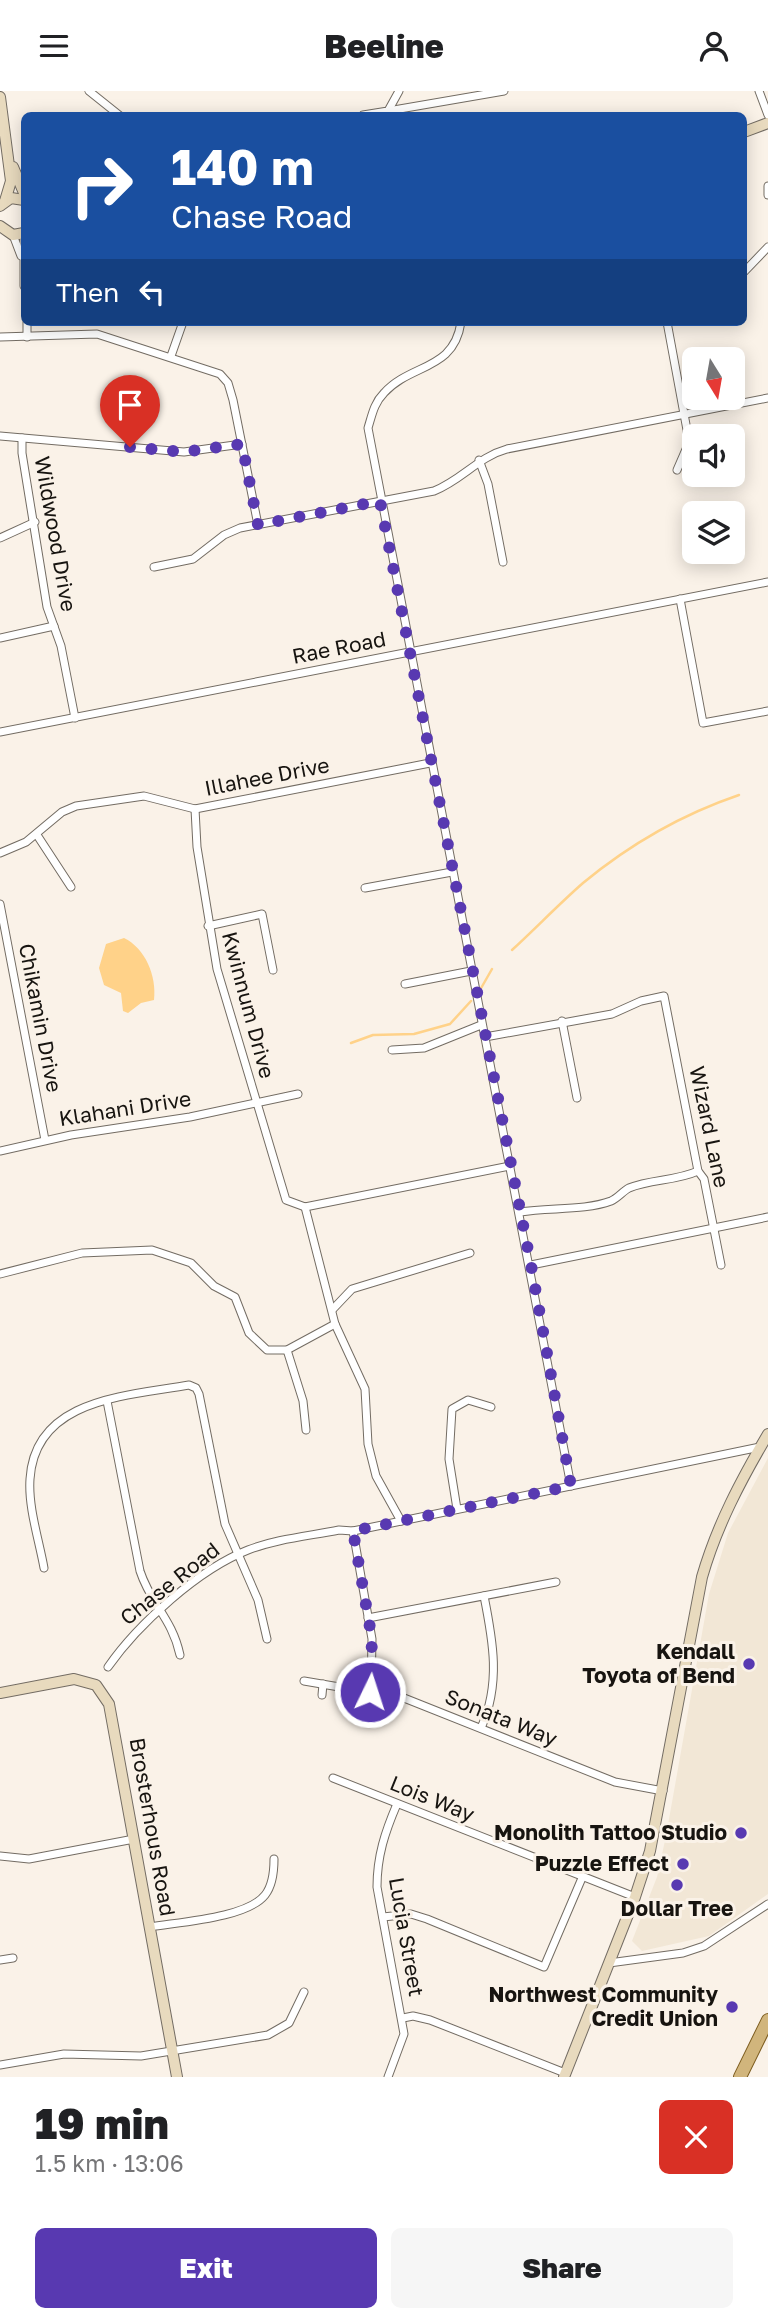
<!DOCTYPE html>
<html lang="en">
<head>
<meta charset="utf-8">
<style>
  body { margin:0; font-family:"Golos Text",sans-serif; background:#f6f6f6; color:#202124; height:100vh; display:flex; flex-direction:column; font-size:26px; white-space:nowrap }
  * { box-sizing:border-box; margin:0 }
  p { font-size:23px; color:#757577 }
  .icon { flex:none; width:38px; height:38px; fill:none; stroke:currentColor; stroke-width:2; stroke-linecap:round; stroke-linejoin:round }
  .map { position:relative; height:1986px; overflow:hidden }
  .panel { display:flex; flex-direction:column; background:#fff; flex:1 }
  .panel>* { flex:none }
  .banner { position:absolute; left:21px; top:21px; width:726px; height:214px; border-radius:10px; box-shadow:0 4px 18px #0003; background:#1a4fa0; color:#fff; overflow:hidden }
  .needle { width:46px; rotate:169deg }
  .fabs { position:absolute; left:682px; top:256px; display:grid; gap:14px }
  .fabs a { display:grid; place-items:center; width:63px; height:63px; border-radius:10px; background:#fff; box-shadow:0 4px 18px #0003; font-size:35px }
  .pin { position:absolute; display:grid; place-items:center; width:60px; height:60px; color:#fff; margin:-72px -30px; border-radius:50% 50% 50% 0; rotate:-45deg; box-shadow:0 0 7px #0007 }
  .pin .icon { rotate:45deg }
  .me { position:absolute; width:77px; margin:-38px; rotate:4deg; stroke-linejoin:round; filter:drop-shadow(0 0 5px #0008) }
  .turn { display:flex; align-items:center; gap:24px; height:147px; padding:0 35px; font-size:32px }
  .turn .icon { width:91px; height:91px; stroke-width:2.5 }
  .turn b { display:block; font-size:49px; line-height:60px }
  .then { display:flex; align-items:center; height:66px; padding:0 35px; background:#0003; gap:14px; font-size:26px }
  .round { display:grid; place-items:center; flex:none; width:74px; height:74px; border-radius:10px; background:#f6f6f6 }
  .headline { display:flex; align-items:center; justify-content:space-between; height:119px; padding:0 35px }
  h1 { font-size:42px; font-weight:800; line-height:52px }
  .button { display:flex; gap:14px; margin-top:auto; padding:14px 35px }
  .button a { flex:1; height:80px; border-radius:10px; background:#5839b1; color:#fff; font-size:28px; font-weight:800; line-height:80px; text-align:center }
  .button a+a { background:#f6f6f6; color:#202124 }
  header { display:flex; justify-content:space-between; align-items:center; height:91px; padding:0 35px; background:#fff; font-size:32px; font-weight:800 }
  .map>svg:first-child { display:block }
</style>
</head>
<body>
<header><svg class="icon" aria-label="menu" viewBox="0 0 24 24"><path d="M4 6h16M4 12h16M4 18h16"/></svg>Beeline<svg class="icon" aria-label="person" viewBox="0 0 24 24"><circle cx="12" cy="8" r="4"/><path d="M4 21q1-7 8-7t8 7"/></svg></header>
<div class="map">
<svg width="768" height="1986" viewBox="0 0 768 1986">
  <rect width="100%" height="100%" fill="#faf2e8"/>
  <!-- built -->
  <polygon fill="#f2e7d6" points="768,1367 768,1803 709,1845 642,1860 632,1850 657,1786 666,1745 709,1503 728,1442"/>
  <!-- water -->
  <path fill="#ffd289" d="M124,847C145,857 157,885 154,909L141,912L128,922L123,920L121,902L104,894L99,877L106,853Z"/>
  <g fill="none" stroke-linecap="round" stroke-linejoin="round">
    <!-- stream -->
    <g stroke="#ffd289" stroke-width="2.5">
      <path d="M512,859C536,837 559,813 583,792C629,754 683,723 739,704"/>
      <polyline points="480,899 492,878"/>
      <polyline points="351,952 373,944 414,943 450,933 471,910"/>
    </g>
    <!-- street casing -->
    <g stroke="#736c63" stroke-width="9">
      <g id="street">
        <polyline points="89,0 119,24"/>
        <polyline points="759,0 768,24"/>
        <polyline points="388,20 504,0"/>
        <polyline points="363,24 388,20 399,0"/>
        <polyline points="768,95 768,104"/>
        <polyline points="13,144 21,165"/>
        <polyline points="24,149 24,195"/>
        <polyline points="744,181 768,156"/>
        <polyline points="27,231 27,246"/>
        <path d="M461,231C454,280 411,272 384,302C374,312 372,324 368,337L571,1395"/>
        <polyline points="667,231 687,339 687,356 677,379"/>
        <polyline points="0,246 97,243 220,283 228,292 233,309 258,434"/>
        <polyline points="171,265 183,231"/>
        <polyline points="0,345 184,361 242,353"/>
        <polyline points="22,347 22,362 47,516 61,555 75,627"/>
        <polyline points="479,369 488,393 503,471"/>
        <polyline points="0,447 35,431"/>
        <path d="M154,476L193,468L224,444L240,437L434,400C462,389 478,366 507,358L768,307"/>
        <polyline points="680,508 703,632 768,620"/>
        <polyline points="0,547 54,535"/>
        <polyline points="0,641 768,491"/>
        <polyline points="195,718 197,756 217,878 286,1109 305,1116 510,1075"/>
        <polyline points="37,744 71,796"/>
        <polyline points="0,762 26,751 62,721 76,715 144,705 195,718 430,672"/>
        <polyline points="365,797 452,781"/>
        <polyline points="0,813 45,1049"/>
        <polyline points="208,835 262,823 273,879"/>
        <polyline points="405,893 471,880"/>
        <polyline points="562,930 577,1007"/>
        <polyline points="485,946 612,923 641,910 664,905 698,1080 704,1088 721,1174"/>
        <polyline points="392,959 424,957 481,934"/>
        <polyline points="0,1060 71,1044 190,1026 298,1003"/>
        <polyline points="305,1116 335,1233 365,1298 368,1353 376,1385 401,1430"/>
        <path d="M520,1121C549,1116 584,1120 611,1110C618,1107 623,1100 629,1097C651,1088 676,1090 698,1080"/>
        <polyline points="531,1174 768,1126"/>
        <polyline points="0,1183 82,1162 152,1159 191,1172 214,1195 235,1206 249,1242 267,1259 287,1259 335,1233"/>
        <polyline points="333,1218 352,1198 470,1162"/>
        <polyline points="287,1259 303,1310 306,1339"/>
        <path d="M107,1310L140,1480C151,1514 172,1527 180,1564"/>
        <polyline points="457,1418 449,1368 452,1318 468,1309 491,1316"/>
        <polyline points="353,1440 372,1548 371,1601"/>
        <path d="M44,1477C39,1449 28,1416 30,1388C35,1307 128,1305 189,1294L196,1297L199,1303L225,1433L258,1509L267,1548"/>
        <polyline points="368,1527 556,1491"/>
        <path d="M108,1576C138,1533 199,1478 248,1459C276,1448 309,1445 339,1439L353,1440L760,1356"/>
        <polyline points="304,1590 404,1607 615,1691 663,1700"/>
        <polyline points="322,1604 323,1593"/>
        <path d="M481,1637C501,1593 493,1550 484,1505"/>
        <polyline points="333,1687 635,1806"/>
        <polyline points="0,1765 29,1768 134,1748"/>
        <polyline points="383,1826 411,1823 427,1828 544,1876 582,1787"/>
        <path d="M150,1836C179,1831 247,1827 265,1804C273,1794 274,1780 274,1768"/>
        <polyline points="0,1869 13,1867"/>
        <polyline points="609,1872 683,1862 704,1855 768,1813"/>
        <polyline points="403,1927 413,1925 430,1929 565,1982"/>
        <polyline points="0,1974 64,1963 141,1965 268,1944 289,1932 304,1901"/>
        <path d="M388,1986L404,1943L377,1796C377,1765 385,1741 397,1713"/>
      </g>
    </g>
    <!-- secondary casing -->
    <g stroke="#736c63" stroke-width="12">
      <g id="secondary">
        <polyline points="0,6 11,90 5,110"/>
        <polyline points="744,41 768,32"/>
        <polyline points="13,76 24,102"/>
        <polyline points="0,115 11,107 24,109"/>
        <polyline points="0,135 13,144 24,142"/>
        <polyline points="0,1602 74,1588 96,1594 109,1613 177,1986"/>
        <path d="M564,1986L635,1806L650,1760L702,1486C717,1434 741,1389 768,1343"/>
      </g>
    </g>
    <!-- primary casing -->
    <g stroke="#7c5c1e" stroke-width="14">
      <polyline id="primary" points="740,1986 768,1929"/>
    </g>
    <!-- street -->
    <use href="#street" stroke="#fff" stroke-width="7"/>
    <!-- secondary -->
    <use href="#secondary" stroke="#e8dabe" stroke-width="10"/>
    <!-- primary -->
    <use href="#primary" stroke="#d1b57c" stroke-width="12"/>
  </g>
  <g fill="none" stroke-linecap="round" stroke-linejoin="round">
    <!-- route -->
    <polyline stroke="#5839b1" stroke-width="12" stroke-dasharray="0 21.6" points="130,356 184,361 242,353 258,434 380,410 531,1174 571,1395 353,1440 372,1548 370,1601"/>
  </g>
  <!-- markers -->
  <g fill="#5839b1" stroke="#faf2e8" stroke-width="2.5">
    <circle cx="749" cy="1573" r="7"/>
    <circle cx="741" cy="1742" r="7"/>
    <circle cx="683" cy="1773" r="7"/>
    <circle cx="677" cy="1794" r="7"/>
    <circle cx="732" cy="1916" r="7"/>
  </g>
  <g text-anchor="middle" stroke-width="6" stroke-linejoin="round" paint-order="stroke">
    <!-- street labels -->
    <g font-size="21" fill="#171410" stroke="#faf2e8">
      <text transform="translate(55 443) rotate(80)" y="7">Wildwood Drive</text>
      <text transform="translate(339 557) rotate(-11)" y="7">Rae Road</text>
      <text transform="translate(267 686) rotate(-11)" y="7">Illahee Drive</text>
      <text transform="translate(248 914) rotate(75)" y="7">Kwinnum Drive</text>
      <text transform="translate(40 927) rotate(79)" y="7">Chikamin Drive</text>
      <text transform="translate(125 1018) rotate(-9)" y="7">Klahani Drive</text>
      <text transform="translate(709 1036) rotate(78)" y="7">Wizard Lane</text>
      <text transform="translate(170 1493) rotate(-38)" y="7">Chase Road</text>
      <text transform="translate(501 1627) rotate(22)" y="7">Sonata Way</text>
      <text transform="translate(432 1708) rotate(22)" y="7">Lois Way</text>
      <text transform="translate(152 1736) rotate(80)" y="7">Brosterhous Road</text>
      <text transform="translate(406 1846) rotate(80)" y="7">Lucia Street</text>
    </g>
    <!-- poi labels -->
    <g font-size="21" font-weight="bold" fill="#171410" stroke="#faf2e8" text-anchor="end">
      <text x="735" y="1568">Kendall<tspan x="735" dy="24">Toyota of Bend</tspan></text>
      <text x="727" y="1749">Monolith Tattoo Studio</text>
      <text x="669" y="1780">Puzzle Effect</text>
      <text x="677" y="1825" text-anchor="middle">Dollar Tree</text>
      <text x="718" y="1911">Northwest Community<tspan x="718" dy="24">Credit Union</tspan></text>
    </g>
  </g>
</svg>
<div class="fabs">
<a><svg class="needle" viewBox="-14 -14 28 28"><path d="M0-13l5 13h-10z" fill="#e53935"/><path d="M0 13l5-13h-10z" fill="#757577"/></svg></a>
<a><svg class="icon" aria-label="sound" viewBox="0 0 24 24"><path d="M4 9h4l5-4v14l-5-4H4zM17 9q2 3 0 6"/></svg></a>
<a><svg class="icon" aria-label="layers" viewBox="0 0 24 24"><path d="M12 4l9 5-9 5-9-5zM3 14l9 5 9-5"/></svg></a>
</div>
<div class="pin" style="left:130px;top:356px;background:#d93025"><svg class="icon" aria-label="arrive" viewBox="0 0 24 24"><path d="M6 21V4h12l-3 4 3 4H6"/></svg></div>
<svg class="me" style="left:370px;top:1601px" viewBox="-20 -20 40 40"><circle r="17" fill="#5839b1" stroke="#fff" stroke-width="3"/><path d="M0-11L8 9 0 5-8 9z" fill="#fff"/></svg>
<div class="banner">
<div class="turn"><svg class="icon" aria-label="right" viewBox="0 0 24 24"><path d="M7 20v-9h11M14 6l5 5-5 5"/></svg><div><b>140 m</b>Chase Road</div></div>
<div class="then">Then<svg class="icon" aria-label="left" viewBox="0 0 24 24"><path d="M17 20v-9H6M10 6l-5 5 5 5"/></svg></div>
</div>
</div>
<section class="panel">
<div class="headline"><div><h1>19 min</h1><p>1.5 km · 13:06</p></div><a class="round" style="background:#d93025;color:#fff"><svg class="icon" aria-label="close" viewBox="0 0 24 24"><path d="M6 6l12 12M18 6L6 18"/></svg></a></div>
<div class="button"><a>Exit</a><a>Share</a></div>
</section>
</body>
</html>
